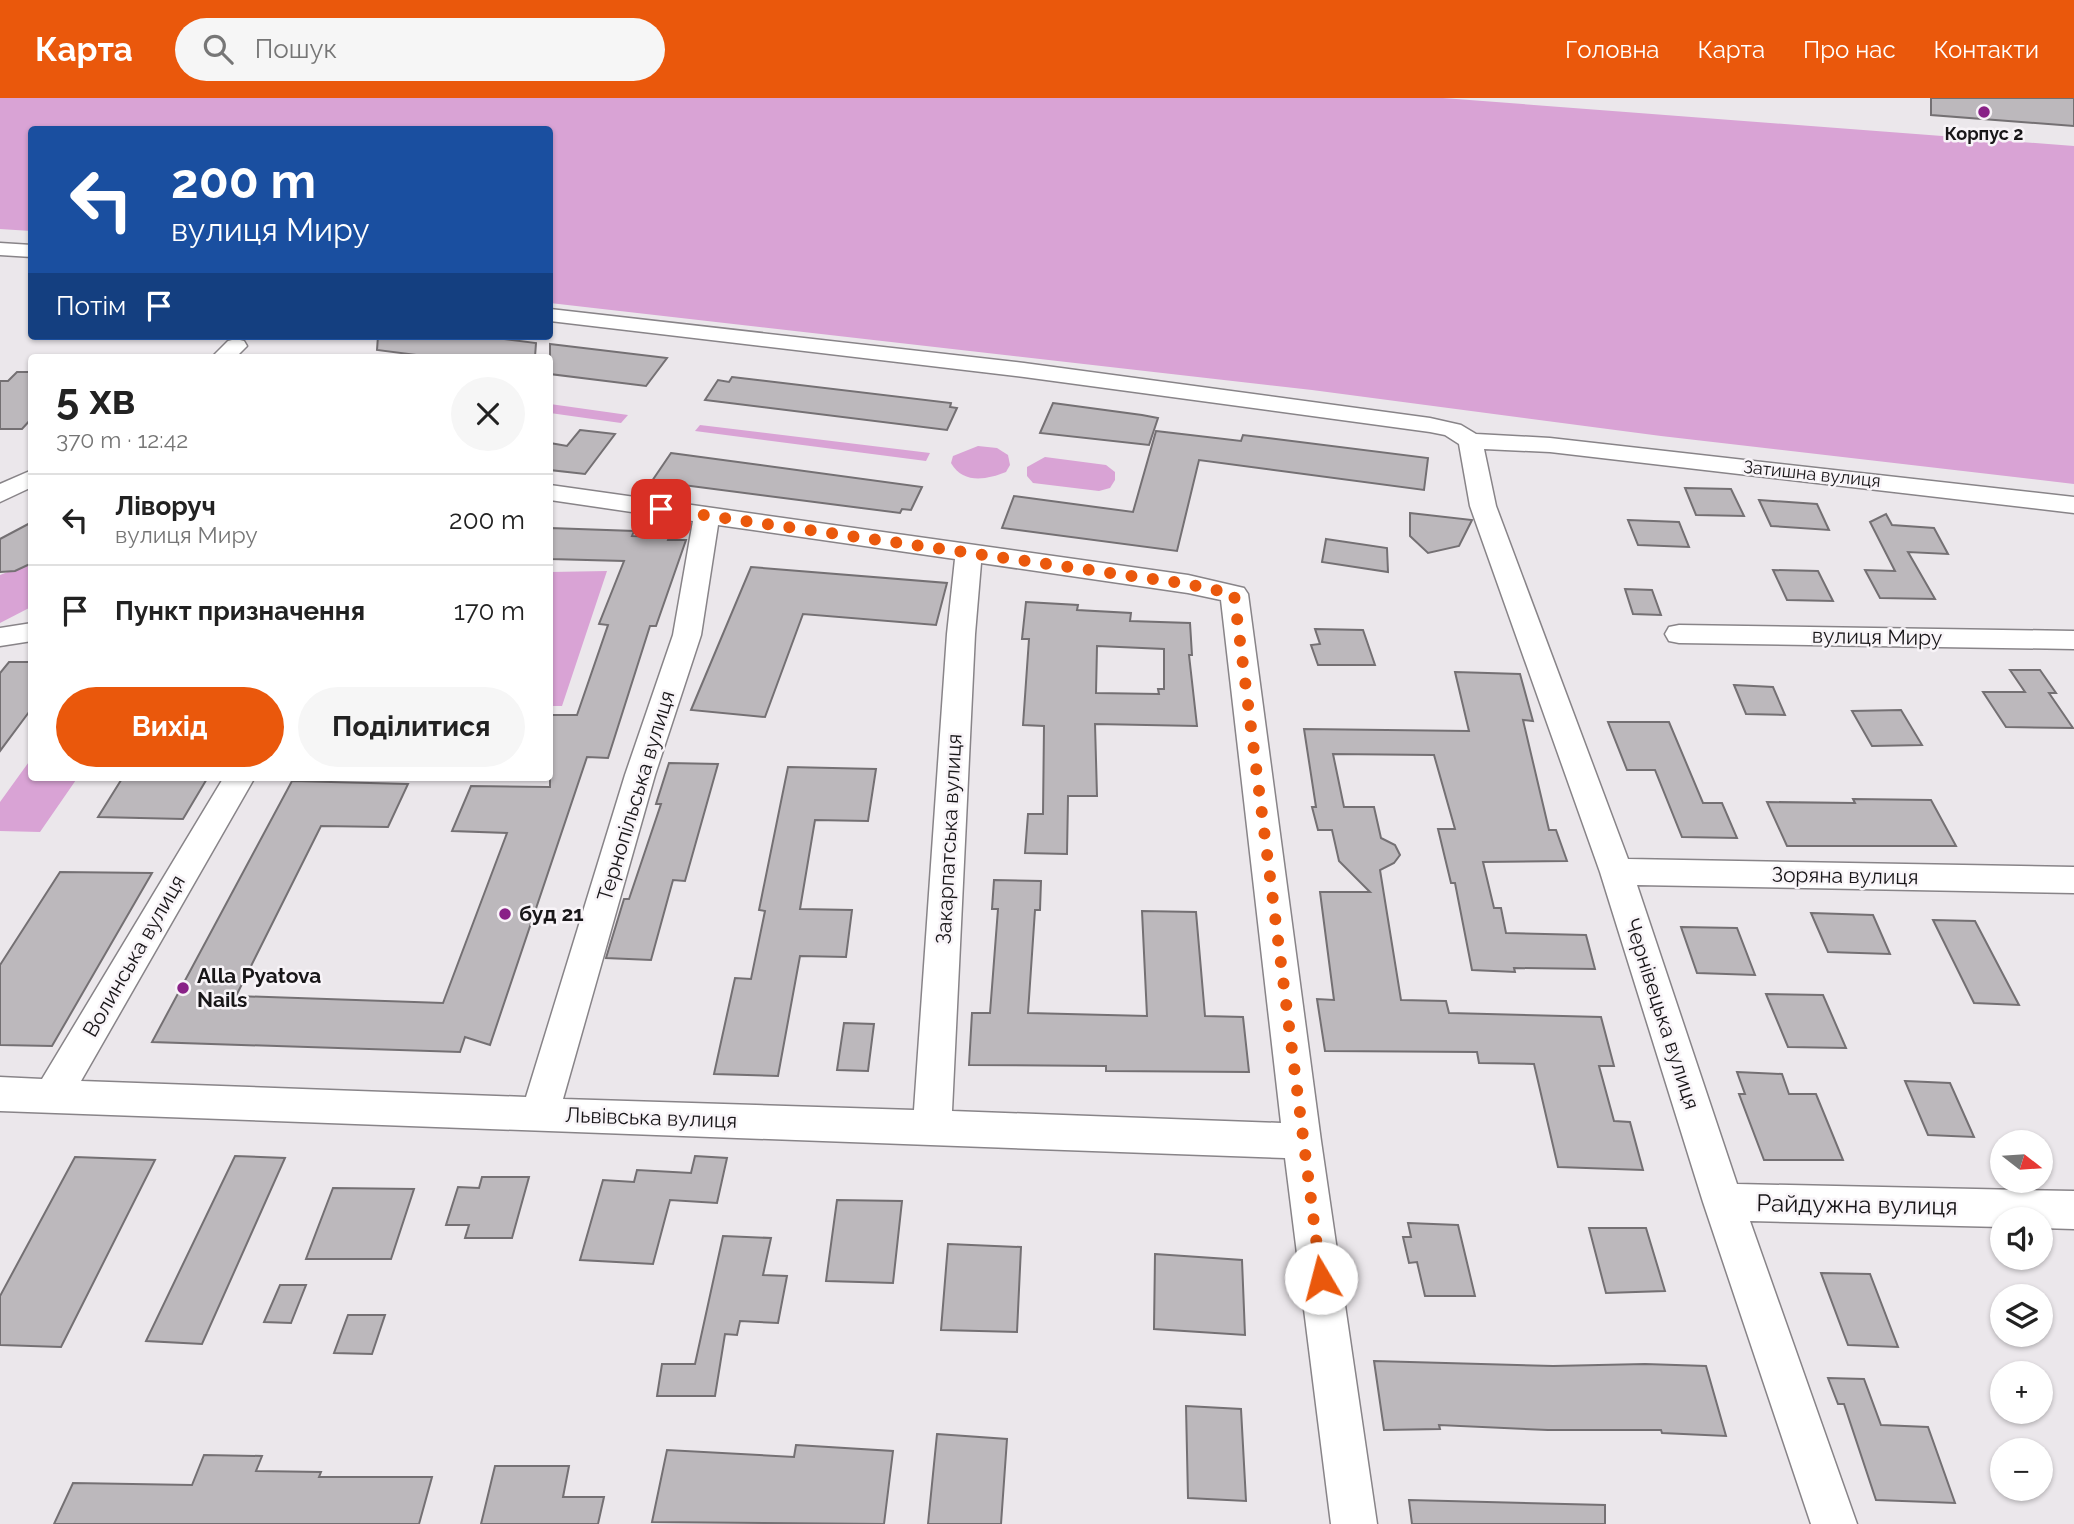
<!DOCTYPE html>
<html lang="uk">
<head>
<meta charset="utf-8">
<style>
  body { margin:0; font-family:Raleway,sans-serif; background:#f6f6f6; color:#222; height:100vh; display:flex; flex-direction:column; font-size:26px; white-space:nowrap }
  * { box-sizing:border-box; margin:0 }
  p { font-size:23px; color:#767676 }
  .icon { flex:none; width:38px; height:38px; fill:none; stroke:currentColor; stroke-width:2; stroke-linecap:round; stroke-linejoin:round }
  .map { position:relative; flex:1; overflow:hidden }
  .drawer { position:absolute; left:28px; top:256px; width:525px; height:427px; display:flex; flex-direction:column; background:#fff; border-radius:7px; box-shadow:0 2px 5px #0004 }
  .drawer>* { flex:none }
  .hud { position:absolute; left:28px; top:28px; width:525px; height:214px; border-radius:7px; box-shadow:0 2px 5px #0004; background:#1a4fa0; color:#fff; overflow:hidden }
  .needle { width:46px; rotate:107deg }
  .tools { position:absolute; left:1990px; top:1032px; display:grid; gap:14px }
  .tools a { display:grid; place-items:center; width:63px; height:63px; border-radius:50%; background:#fff; box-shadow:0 2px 5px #0004; font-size:35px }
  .pin { position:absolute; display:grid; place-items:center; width:60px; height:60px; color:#fff; margin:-30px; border-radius:14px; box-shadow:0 4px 10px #0006 }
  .me { position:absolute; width:77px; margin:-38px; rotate:352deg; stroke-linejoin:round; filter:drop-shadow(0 0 5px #0008) }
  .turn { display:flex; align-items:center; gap:24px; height:147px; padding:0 28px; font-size:32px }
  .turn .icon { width:91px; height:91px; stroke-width:2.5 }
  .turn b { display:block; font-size:49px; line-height:60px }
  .then { display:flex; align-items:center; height:66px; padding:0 28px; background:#0003; gap:14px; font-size:26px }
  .round { display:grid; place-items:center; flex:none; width:74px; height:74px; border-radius:37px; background:#f6f6f6 }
  .summary { display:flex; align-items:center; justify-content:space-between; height:119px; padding:0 28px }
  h1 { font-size:42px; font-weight:700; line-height:52px }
  .primary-button { display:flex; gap:14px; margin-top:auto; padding:14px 28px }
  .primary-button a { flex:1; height:80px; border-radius:42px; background:#ea580c; color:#fff; font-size:28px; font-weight:700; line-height:80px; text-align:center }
  .primary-button a+a { background:#f6f6f6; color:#222 }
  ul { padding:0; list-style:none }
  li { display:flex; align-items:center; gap:21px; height:91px; padding:0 28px; border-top:2px solid #e0e0e0 }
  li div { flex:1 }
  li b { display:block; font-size:26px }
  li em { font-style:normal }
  header { display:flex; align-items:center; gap:42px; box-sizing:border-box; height:98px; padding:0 35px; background:#ea580c; color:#fff }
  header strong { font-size:33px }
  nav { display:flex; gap:38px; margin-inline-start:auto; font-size:24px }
  .search { width:490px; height:63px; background:#f6f6f6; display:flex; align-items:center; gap:18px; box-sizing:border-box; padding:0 24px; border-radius:38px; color:#767676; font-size:26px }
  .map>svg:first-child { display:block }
</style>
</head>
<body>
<header>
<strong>Карта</strong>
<div class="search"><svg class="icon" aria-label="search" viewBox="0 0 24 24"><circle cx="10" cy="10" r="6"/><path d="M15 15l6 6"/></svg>Пошук</div>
<nav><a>Головна</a><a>Карта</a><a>Про нас</a><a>Контакти</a></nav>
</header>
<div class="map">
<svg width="2074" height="1426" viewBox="0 0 2074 1426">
  <rect width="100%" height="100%" fill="#ebe7eb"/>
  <!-- green -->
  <g fill="#d9a3d5">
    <polygon points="0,0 1443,0 2074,48 2074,386 1661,338 1312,292 550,205 550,32 32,32 31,133 0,131"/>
    <polygon points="550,306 628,317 621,325 550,315"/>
    <polygon points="700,327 930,355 926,363 695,333"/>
    <path d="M978,348L997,350L1008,357L1010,367L1006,374C986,382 963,386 951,365L953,358Z"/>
    <polygon points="1045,359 1106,367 1115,374 1115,382 1110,390 1099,393 1033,385 1027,378 1027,369"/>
    <polygon points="31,465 31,509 0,525 0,477"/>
    <polygon points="607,473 562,608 550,608 550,474"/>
    <polygon points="31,661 32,679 78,679 40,734 0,733 0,704"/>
  </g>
  <!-- building -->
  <g fill="#bcb8bc" stroke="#747073" stroke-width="2" fill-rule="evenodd">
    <polygon points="1931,0 2074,0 2074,28 1931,17"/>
    <polygon points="378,238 481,238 536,245 535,259 432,259 377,252"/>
    <polygon points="550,246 667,260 646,288 550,276"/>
    <polygon points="17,274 32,274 32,320 22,331 0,331 0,283 8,283"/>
    <polygon points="732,279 951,305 950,309 957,310 947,332 705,302 718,282 729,284"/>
    <polygon points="1053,305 1142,317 1158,320 1149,347 1040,335"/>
    <polygon points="580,332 615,336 585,376 550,372 550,345 567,348"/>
    <polygon points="1156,333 1241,343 1243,337 1428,360 1424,392 1199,362 1177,453 1002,430 1014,398 1133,414"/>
    <polygon points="671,355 922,389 911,412 902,411 900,415 652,383"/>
    <polygon points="1685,390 1731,391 1744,418 1696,417"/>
    <polygon points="1759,402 1817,406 1829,432 1771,428"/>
    <polygon points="1410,415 1472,422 1459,448 1428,455 1410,438"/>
    <polygon points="1886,416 1892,427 1934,430 1948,456 1908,454 1935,501 1880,500 1865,472 1895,473 1870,424"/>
    <polygon points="1628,422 1679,424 1689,449 1638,447"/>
    <polygon points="32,424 32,465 15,473 0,474 0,441"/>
    <polygon points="550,430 634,433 632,438 669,439 668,442 686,442 656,528 650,528 608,660 587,659 490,947 465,939 460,954 152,944 292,683 408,686 388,729 321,728 236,898 443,905 507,735 452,733 471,688 550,689 550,617 577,617 608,527 599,526 624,463 550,461"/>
    <polygon points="1326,441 1387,450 1388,474 1322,464"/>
    <polygon points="751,469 947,485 936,527 803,516 765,619 691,612"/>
    <polygon points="1773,472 1818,473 1833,503 1787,502"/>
    <polygon points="1625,491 1652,492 1661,517 1633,516"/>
    <path d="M1026,504L1078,507L1077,512L1131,515L1130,523L1190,525L1192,557H1189L1197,628L1095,626L1097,698H1068L1067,756L1025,755L1028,716H1043L1044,628L1023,627L1029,541H1022ZM1097,548L1164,551V591H1158L1159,596L1096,595Z"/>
    <polygon points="1315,531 1363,532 1375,567 1318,567 1311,547 1320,546"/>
    <polygon points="9,564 32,564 32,610 0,653 0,575"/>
    <polygon points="2010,572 2040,572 2056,595 2049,595 2073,630 2006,629 1983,594 2025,594"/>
    <polygon points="1455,574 1520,576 1533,623 1523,622 1549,732 1556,732 1567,763 1483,764 1494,810 1501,810 1506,835 1586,837 1595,871 1514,870 1515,874 1472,872 1455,785 1451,785 1438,731 1455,731 1434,657 1333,656 1344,709 1374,709 1381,740 1395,747 1400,757 1394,765 1380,772 1401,902 1446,903 1449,915 1601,919 1614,968 1599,968 1614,1023 1630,1024 1643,1072 1558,1069 1534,966 1479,965 1477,954 1325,953 1317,901 1334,902 1320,794 1370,794 1339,763 1332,732 1318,732 1312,709 1316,709 1304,631 1469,633"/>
    <polygon points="1734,587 1773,589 1785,617 1746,616"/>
    <polygon points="1901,612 1922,647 1872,648 1852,613"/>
    <polygon points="1608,624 1669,624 1703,705 1722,705 1737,740 1682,739 1655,672 1627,672"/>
    <polygon points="669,665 718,666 685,783 673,782 651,862 606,860 624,801 629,801 661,706 656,706"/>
    <polygon points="788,669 876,671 868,723 815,722 800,811 852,812 846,859 800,858 778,978 714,976 735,880 751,881 765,813 759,812"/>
    <polygon points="123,679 208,679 183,721 98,719"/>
    <polygon points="1853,701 1931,702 1956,748 1787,748 1767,704 1855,705"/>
    <polygon points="60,774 152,775 52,948 0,947 0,867"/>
    <polygon points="994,782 1041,783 1040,812 1035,812 1028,915 1147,918 1142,813 1196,814 1205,918 1243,919 1249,974 1106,973 1106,968 969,967 972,915 990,915 998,811 992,811"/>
    <polygon points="1811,815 1873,817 1890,856 1828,854"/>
    <polygon points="1933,822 1975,823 2019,907 1974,905"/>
    <polygon points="1681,829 1737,830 1755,877 1697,875"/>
    <polygon points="1766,896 1823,897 1846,950 1788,949"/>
    <polygon points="844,925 874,926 868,973 837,972"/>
    <polygon points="1737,974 1782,976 1789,996 1816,996 1843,1062 1764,1062 1739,996 1745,996"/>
    <polygon points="1905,983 1950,985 1974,1039 1928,1037"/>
    <polygon points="235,1058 285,1060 202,1246 146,1243"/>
    <polygon points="695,1058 727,1060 717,1105 670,1102 653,1166 580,1162 603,1082 634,1084 637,1072 691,1075"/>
    <polygon points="75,1059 155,1062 61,1249 0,1247 0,1198"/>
    <polygon points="482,1079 529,1079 512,1140 465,1140 469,1127 446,1127 458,1089 479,1090"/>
    <polygon points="333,1090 414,1091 391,1161 306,1161"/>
    <polygon points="837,1102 902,1103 893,1185 826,1183"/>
    <polygon points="1408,1125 1458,1127 1475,1198 1425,1198 1417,1164 1409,1165 1403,1139 1411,1139"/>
    <polygon points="1589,1130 1646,1130 1665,1193 1606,1195"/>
    <polygon points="723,1138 771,1140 763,1177 787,1178 778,1225 740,1223 737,1237 725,1236 715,1298 657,1298 662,1266 695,1266"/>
    <polygon points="948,1146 1021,1149 1017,1234 941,1232"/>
    <polygon points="1155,1156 1242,1162 1245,1237 1154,1231"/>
    <polygon points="1821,1175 1870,1176 1898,1249 1848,1247"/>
    <polygon points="280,1187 306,1187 291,1225 264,1224"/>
    <polygon points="348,1217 385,1217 372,1256 334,1255"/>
    <polygon points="1374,1263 1553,1268 1645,1266 1706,1268 1726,1338 1662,1335 1661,1332 1548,1332 1439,1327 1440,1331 1384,1332"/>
    <polygon points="1828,1280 1864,1281 1881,1327 1928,1329 1955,1405 1876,1402 1844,1306 1838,1306"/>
    <polygon points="1186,1308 1241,1311 1246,1403 1188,1400"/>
    <polygon points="937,1336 1007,1341 1001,1426 928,1426"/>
    <polygon points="796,1347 893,1353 884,1426 652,1424 667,1352 794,1359"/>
    <polygon points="204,1357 262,1358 256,1373 321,1374 319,1379 432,1379 419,1426 54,1426 73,1385 192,1387"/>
    <polygon points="495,1368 569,1368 563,1399 604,1399 598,1426 481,1426"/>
    <polygon points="1409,1402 1605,1407 1605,1426 1412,1426"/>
  </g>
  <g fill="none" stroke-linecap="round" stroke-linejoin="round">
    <!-- street casing -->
    <g stroke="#888488" stroke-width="3">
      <g id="street">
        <polygon points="0,145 32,147 32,159 0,157"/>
        <polygon points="550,211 1024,265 1430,320 1461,327 1476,336 1550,340 2074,399 2074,415 1550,354 1484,351 1496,408 1628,761 2074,769 2074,795 1637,787 1737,1086 2074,1093 2074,1131 2040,1130 2040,1122 2002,1122 2002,1129 1750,1123 1857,1426 1811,1426 1703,1104 1600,774 1470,408 1459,346 1445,337 1430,334 1024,279 550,223"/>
        <polygon points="236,241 244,243 247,248 236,259 212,259 228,243"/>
        <polygon points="32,372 32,389 0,404 0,386"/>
        <path d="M550,387L1188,477L1244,490L1248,496L1321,1043L1377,1426H1331L1285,1060L0,1013V979L42,981L224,679H255L81,983L526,999L625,677L673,537L693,423L550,402ZM718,427L955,461L947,536L914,1012L563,1001L655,677L701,537ZM981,465L1188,495L1221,502L1281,1025L952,1013L975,536Z"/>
        <polygon points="32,525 32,543 0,548 0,530"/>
        <polygon points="1679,527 2074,533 2074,551 1679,545 1669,543 1665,536 1669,529"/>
      </g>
    </g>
    <!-- street -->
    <use href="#street" fill="#fff" fill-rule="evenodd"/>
  </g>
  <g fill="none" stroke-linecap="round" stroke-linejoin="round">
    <!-- route -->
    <polyline stroke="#ea580c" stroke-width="12" stroke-dasharray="0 21.6" points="661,411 1188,486 1234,496 1321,1180"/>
  </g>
  <!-- markers -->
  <g fill="#892187" stroke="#f8f4f8" stroke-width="2.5">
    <circle cx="1984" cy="14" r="7"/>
    <circle cx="505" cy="816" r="7"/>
    <circle cx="183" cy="890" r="7"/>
  </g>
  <g text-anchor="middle" stroke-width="5" stroke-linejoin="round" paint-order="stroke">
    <!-- far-poi labels -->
    <g font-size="18" font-weight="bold" fill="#181618" stroke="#f8f4f8">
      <text x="1984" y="42">Корпус 2</text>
    </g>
    <!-- far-street labels -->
    <g font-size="18" fill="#181618" stroke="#f8f4f8">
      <text transform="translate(1812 376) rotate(6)" y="6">Затишна вулиця</text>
    </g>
    <!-- street labels -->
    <g font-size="21" fill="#181618" stroke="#f8f4f8">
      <text transform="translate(1877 539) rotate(1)" y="7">вулиця Миру</text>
      <text transform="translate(636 698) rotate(-73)" y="7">Тернопільська вулиця</text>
      <text transform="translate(949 741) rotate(-87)" y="7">Закарпатська вулиця</text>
      <text transform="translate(1845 778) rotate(1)" y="7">Зоряна вулиця</text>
      <text transform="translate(134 858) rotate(-60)" y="7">Волинська вулиця</text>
      <text transform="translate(1662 916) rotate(72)" y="7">Чернівецька вулиця</text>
      <text transform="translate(651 1020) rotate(2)" y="7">Львівська вулиця</text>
    </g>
    <!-- poi labels -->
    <g font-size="21" font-weight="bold" fill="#181618" stroke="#f8f4f8" text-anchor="start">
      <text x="519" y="823">буд 21</text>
      <text x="197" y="885">Alla Pyatova<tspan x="197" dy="24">Nails</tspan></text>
    </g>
    <!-- near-street labels -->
    <g font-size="24" fill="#181618" stroke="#f8f4f8">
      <text transform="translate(1857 1107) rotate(1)" y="8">Райдужна вулиця</text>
    </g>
  </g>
</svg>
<div class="tools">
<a><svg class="needle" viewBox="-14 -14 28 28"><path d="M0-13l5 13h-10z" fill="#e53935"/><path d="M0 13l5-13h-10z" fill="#767676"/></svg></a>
<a><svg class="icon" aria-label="sound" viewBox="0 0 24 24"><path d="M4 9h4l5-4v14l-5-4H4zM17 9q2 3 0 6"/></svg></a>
<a><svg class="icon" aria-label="layers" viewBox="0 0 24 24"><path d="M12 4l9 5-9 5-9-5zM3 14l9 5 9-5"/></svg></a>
<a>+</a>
<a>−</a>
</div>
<div class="pin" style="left:661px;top:411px;background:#d93025"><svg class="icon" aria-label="arrive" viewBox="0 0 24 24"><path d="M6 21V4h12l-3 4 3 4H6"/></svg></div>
<svg class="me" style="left:1321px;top:1180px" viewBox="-20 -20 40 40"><circle r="19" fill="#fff"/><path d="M0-13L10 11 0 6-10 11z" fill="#ea580c"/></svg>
<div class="hud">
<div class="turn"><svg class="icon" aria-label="left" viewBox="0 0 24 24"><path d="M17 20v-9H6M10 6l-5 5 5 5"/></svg><div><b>200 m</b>вулиця Миру</div></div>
<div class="then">Потім<svg class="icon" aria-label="arrive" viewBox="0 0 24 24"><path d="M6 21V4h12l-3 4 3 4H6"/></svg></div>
</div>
<section class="drawer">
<div class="summary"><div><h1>5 хв</h1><p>370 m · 12:42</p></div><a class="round"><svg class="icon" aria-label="close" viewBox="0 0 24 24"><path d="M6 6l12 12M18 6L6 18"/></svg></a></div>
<ul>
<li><svg class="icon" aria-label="left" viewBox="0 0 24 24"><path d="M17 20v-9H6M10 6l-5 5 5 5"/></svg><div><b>Ліворуч</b><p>вулиця Миру</p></div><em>200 m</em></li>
<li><svg class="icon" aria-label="arrive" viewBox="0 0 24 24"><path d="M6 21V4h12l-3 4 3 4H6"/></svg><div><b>Пункт призначення</b></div><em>170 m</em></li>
</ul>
<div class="primary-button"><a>Вихід</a><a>Поділитися</a></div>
</section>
</div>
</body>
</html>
